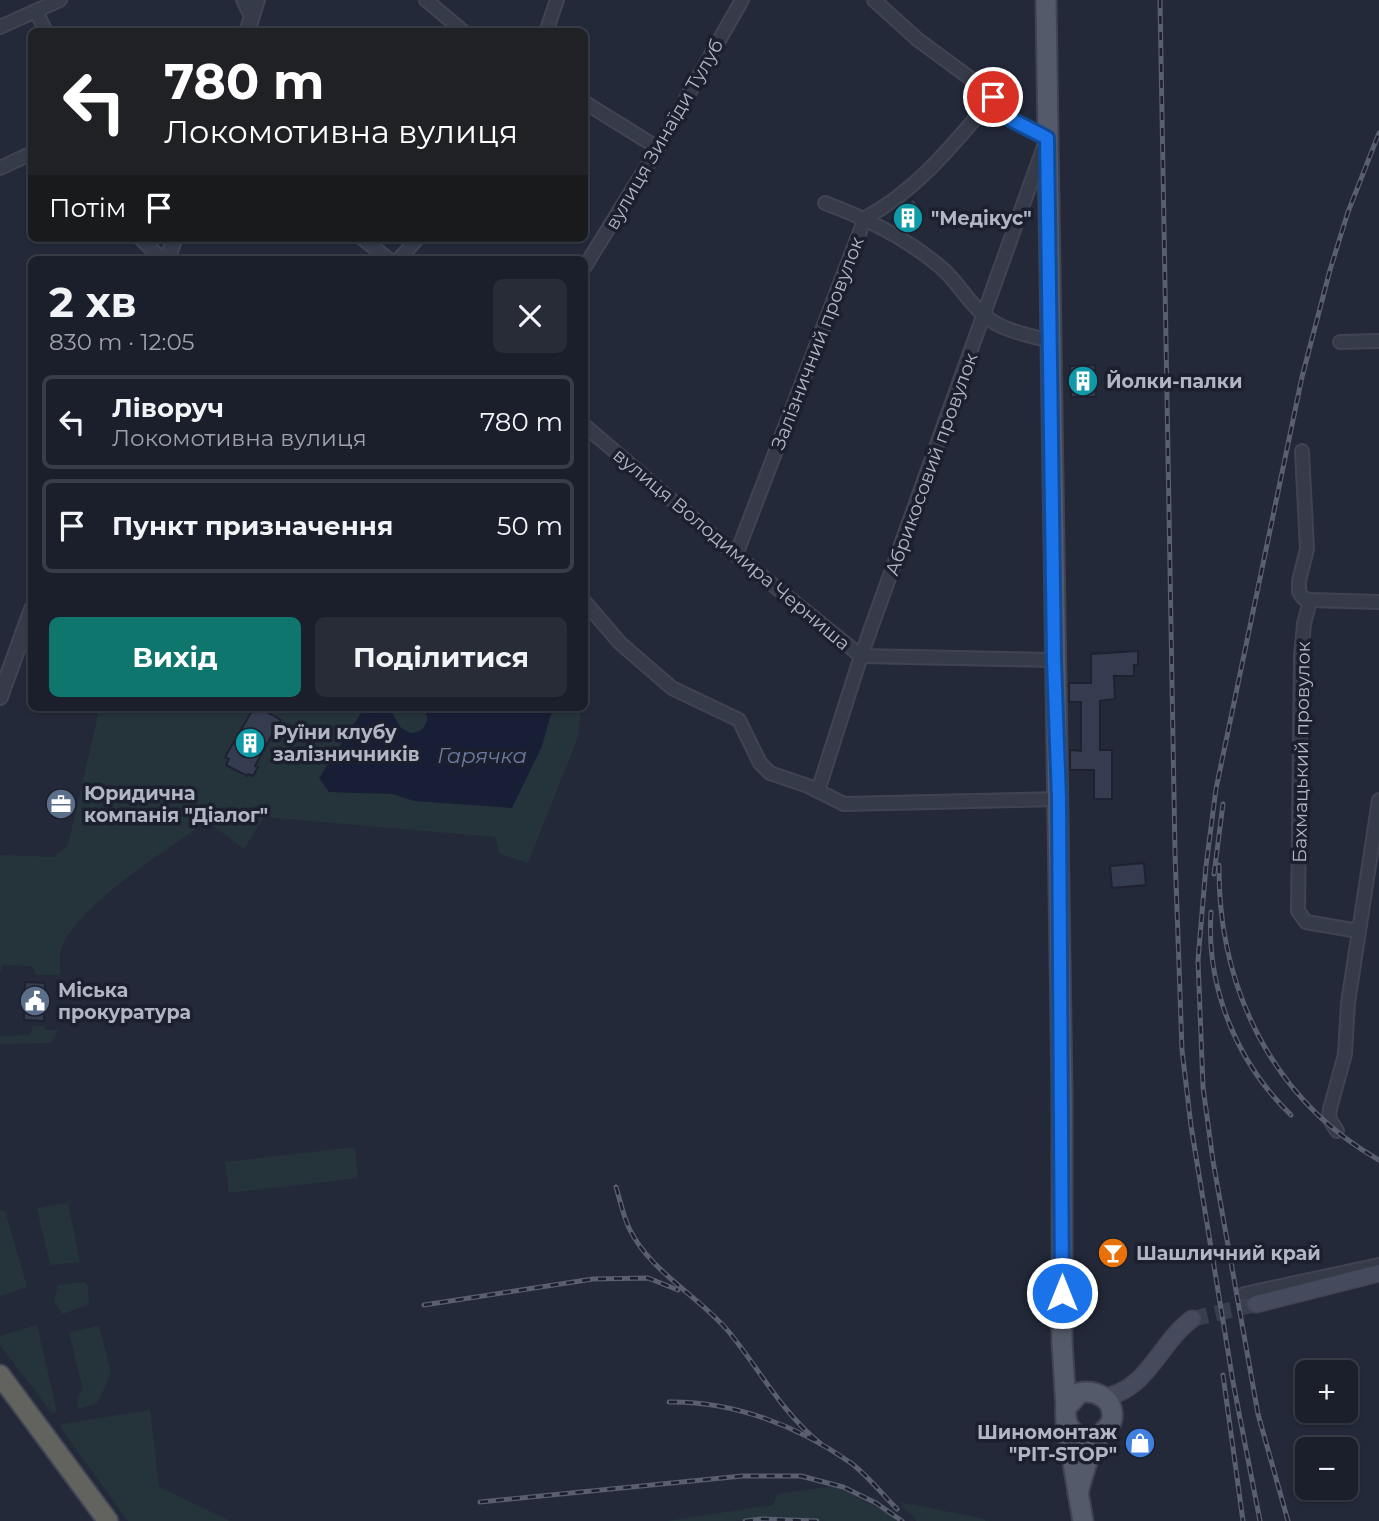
<!DOCTYPE html>
<html lang="uk">
<head>
<meta charset="utf-8">
<style>
  body { margin:0; font-family:Montserrat,sans-serif; background:#272c37; color:#f1f3f6; height:100vh; display:flex; flex-direction:column; font-size:26px; white-space:nowrap }
  * { box-sizing:border-box; margin:0 }
  p { font-size:23px; color:#9fa2a9 }
  .icon { flex:none; width:38px; height:38px; fill:none; stroke:currentColor; stroke-width:2; stroke-linecap:round; stroke-linejoin:round }
  .map { position:relative; flex:1; overflow:hidden }
  .drawer { position:absolute; left:28px; top:256px; width:560px; height:455px; display:flex; flex-direction:column; background:#1a1f2b; border-radius:10px; box-shadow:0 2px 5px #0004,0 0 0 2px #383d47 }
  .drawer>* { flex:none }
  .banner { position:absolute; left:28px; top:28px; width:560px; height:214px; border-radius:10px; box-shadow:0 2px 5px #0004,0 0 0 2px #383d47; background:#202124; color:#fff; overflow:hidden }
  .tools { position:absolute; left:1295px; top:1360px; display:grid; gap:14px }
  .tools a { display:grid; place-items:center; width:63px; height:63px; border-radius:10px; background:#1a1f2b; box-shadow:0 2px 5px #0004,0 0 0 2px #383d47; font-size:35px }
  .pin { position:absolute; display:grid; place-items:center; width:60px; height:60px; color:#fff; margin:-30px; border:4px solid #fff; border-radius:50%; box-shadow:0 2px 7px #0007 }
  .me { position:absolute; width:77px; margin:-38px; rotate:0deg; stroke-linejoin:round; filter:drop-shadow(0 0 5px #0008) }
  .turn { display:flex; align-items:center; gap:24px; height:147px; padding:0 21px; font-size:32px }
  .turn .icon { width:91px; height:91px; stroke-width:2.5 }
  .turn b { display:block; font-size:49px; line-height:60px }
  .then { display:flex; align-items:center; height:66px; padding:0 21px; background:#0003; gap:14px; font-size:26px }
  .round { display:grid; place-items:center; flex:none; width:74px; height:74px; border-radius:10px; background:#272c37 }
  .overview { display:flex; align-items:center; justify-content:space-between; height:119px; padding:0 21px }
  h1 { font-size:42px; font-weight:700; line-height:52px }
  .cta { display:flex; gap:14px; margin-top:auto; padding:14px 21px }
  .cta a { flex:1; height:80px; border-radius:10px; background:#0f766e; color:#fff; font-size:28px; font-weight:700; line-height:80px; text-align:center }
  .cta a+a { background:#272c37; color:#f1f3f6 }
  ul { padding:0; list-style:none }
  li { display:flex; align-items:center; gap:21px; height:94px; margin:0 14px 10px; padding:0 7px; border:4px solid #383d47; border-radius:10px }
  li div { flex:1 }
  li b { display:block; font-size:26px }
  li em { font-style:normal }
  .map>svg:first-child { display:block }
</style>
</head>
<body>
<div class="map">
<svg width="1379" height="1521" viewBox="0 0 1379 1521">
  <rect width="100%" height="100%" fill="#232939"/>
  <!-- green -->
  <g fill="#25343a">
    <path d="M100,707H581L578,737L528,863L500,854L495,837L264,817L244,849L207,821C167,851 79,903 61,949C58,956 60,967 60,975H36L32,966L3,965L0,973V855L54,857L68,845Z"/>
    <polygon points="33,1026 45,1026 45,1030 58,1030 51,1043 0,1044 0,1034 1,1036 30,1035"/>
    <polygon points="355,1147 358,1178 229,1193 225,1162"/>
    <polygon points="68,1203 80,1262 50,1265 37,1208"/>
    <polygon points="0,1210 5,1211 27,1287 0,1296"/>
    <polygon points="84,1282 88,1286 89,1304 63,1314 54,1302 58,1285"/>
    <polygon points="37,1325 57,1412 52,1413 0,1345 0,1336"/>
    <polygon points="99,1326 111,1372 98,1403 78,1409 77,1397 83,1390 69,1332"/>
    <polygon points="150,1410 159,1487 230,1521 128,1521 61,1428 62,1424"/>
    <polygon points="834,1486 888,1513 896,1521 827,1521 781,1517 734,1521 667,1521 773,1505 777,1494"/>
    <polygon points="899,1502 985,1519 985,1521 917,1521"/>
  </g>
  <!-- water -->
  <path fill="#171e35" d="M365,707H389L400,727L410,733C421,733 427,727 427,716L422,707H553L542,746L512,808L414,801L392,794L329,792L319,778Z"/>
  <!-- building -->
  <g fill="#353c4f" stroke="#1e2230" stroke-width="2">
    <polygon points="913,198 925,214 908,233 891,221"/>
    <polygon points="1095,365 1096,397 1071,397 1070,366"/>
    <polygon points="1138,651 1138,665 1134,665 1134,676 1114,676 1115,699 1100,701 1100,750 1112,750 1112,799 1094,799 1094,770 1070,770 1070,750 1081,751 1081,702 1069,702 1069,683 1091,683 1091,654"/>
    <polygon points="258,707 281,720 278,725 282,727 277,735 273,733 255,766 258,767 253,776 248,774 247,776 226,765 229,759 225,757 252,711 255,712"/>
    <polygon points="1144,863 1146,885 1112,888 1110,866"/>
    <polygon points="25,982 45,983 44,1021 24,1020"/>
  </g>
  <g fill="none" stroke-linecap="round" stroke-linejoin="round">
    <!-- secondary-tunnel -->
    <polyline stroke="#383e4e" stroke-width="16" stroke-dasharray="16 8" stroke-linecap="butt" points="1192,1319 1256,1304"/>
    <!-- minor casing -->
    <g stroke="#404452" stroke-width="16">
      <g id="minor">
        <polyline points="243,0 252,18"/>
        <polyline points="426,0 464,32"/>
        <polyline points="36,11 46,32"/>
        <polyline points="0,27 60,0"/>
        <polyline points="546,32 557,0"/>
        <polyline points="584,102 658,148"/>
        <polyline points="0,168 32,153"/>
        <path d="M825,203C868,219 912,241 946,272C960,286 970,304 985,316C1003,331 1028,335 1050,341"/>
        <polyline points="140,238 162,259"/>
        <polyline points="362,238 388,259"/>
        <polyline points="399,259 418,238"/>
        <polyline points="584,268 658,148 742,0"/>
        <polyline points="1340,342 1379,341"/>
        <polyline points="584,425 736,555 861,656 1054,660"/>
        <polyline points="1302,451 1307,549 1299,581 1299,592 1303,598 1310,600 1304,624 1301,655 1298,911 1306,922 1358,931"/>
        <path d="M736,555L865,218C918,190 954,143 993,98"/>
        <polyline points="1310,600 1379,602"/>
        <polyline points="584,601 620,643 672,688 739,720 760,763 770,773 808,786 844,804 1059,799"/>
        <polyline points="818,791 861,656 1047,138 1012,120 986,90 917,39 874,0"/>
        <polyline points="1337,1131 1329,1118 1330,1109 1345,1054 1348,1003 1379,800"/>
        <polyline points="1244,1294 1379,1265"/>
      </g>
    </g>
    <!-- tertiary casing -->
    <g stroke="#404452" stroke-width="18">
      <g id="tertiary">
        <polyline points="247,32 257,0"/>
        <polyline points="167,259 175,238"/>
        <polyline points="0,697 32,609"/>
      </g>
    </g>
    <!-- secondary casing -->
    <g stroke="#404452" stroke-width="19">
      <g id="secondary">
        <polyline points="1256,1304 1379,1273"/>
        <path d="M1104,1397C1147,1391 1160,1342 1192,1319"/>
      </g>
    </g>
    <!-- primary casing -->
    <g stroke="#404452" stroke-width="23">
      <g id="primary">
        <polyline points="1046,0 1062,1094 1062,1342 1066,1408"/>
        <polyline points="1066,1422 1083,1521"/>
        <path d="M1078,1493C1081,1481 1091,1445 1099,1436C1104,1430 1110,1428 1112,1419C1115,1399 1096,1389 1079,1393L1066,1408C1063,1430 1079,1442 1099,1436"/>
      </g>
    </g>
    <!-- trunk casing -->
    <g stroke="#414654" stroke-width="23">
      <polyline id="trunk" points="0,1375 108,1521"/>
    </g>
    <!-- minor -->
    <use href="#minor" stroke="#363b49" stroke-width="12"/>
    <!-- tertiary -->
    <use href="#tertiary" stroke="#363b49" stroke-width="14"/>
    <!-- secondary -->
    <use href="#secondary" stroke="#454a5c" stroke-width="16"/>
    <!-- primary -->
    <use href="#primary" stroke="#545a69" stroke-width="19"/>
    <!-- trunk -->
    <use href="#trunk" stroke="#62625e" stroke-width="19"/>
    <!-- rail casing -->
    <g stroke="#595e70" stroke-width="5">
      <g id="rail">
        <polyline points="1160,0 1175,853 1182,1050 1191,1126 1233,1382 1260,1521"/>
        <path d="M1219,865C1218,986 1271,1099 1379,1160"/>
        <polyline points="1214,874 1223,804"/>
        <path d="M1211,912C1206,988 1237,1063 1291,1115"/>
        <path d="M616,1187C620,1200 623,1215 629,1228C650,1272 699,1296 729,1332C760,1370 782,1413 821,1444"/>
        <polyline points="424,1305 593,1279 648,1278 678,1290"/>
        <polyline points="1223,1375 1243,1521"/>
        <path d="M669,1402C734,1401 798,1426 851,1463C868,1476 882,1494 897,1509"/>
        <polyline points="480,1502 742,1476 801,1476 843,1487 876,1503 902,1521"/>
        <polyline points="745,1521 762,1519 817,1521"/>
        <polyline points="1288,1521 1258,1414 1213,1161 1203,1087 1198,960 1206,866 1216,789 1302,377 1330,270 1348,212 1379,133"/>
      </g>
    </g>
    <!-- rail -->
    <use href="#rail" stroke="#1c202e" stroke-width="2.5" stroke-dasharray="8" stroke-linecap="butt"/>
  </g>
  <g fill="none" stroke-linecap="round" stroke-linejoin="round">
    <!-- route casing -->
    <g stroke="#114b97" stroke-width="18">
      <polyline id="route" points="993,97 1012,120 1047,138 1054,660 1059,799 1062,1293"/>
    </g>
    <!-- route -->
    <use href="#route" stroke="#1a73e8" stroke-width="12"/>
  </g>
  <!-- icons -->
  <defs>
    <g id="building-disc" transform="scale(1.575)"><circle r="9.5" fill="#0f9aa8" stroke="#1c202e"/><path d="M-4-6H4V6H1V3H-1V6H-4ZM-2.5-4.3h1.7v1.8h-1.7ZM.8-4.3h1.7v1.8H.8ZM-2.5-1h1.7V.8h-1.7ZM.8-1h1.7V.8H.8Z" fill="#fff"/></g>
    <g id="office-disc" transform="scale(1.575)"><circle r="9.5" fill="#5c6f8a" stroke="#1c202e"/><path d="M-6-3h4V-5.5h4V-3h4V5H-6ZM-1-4.5V-3h2v-1.5ZM-6 0V1H6V0Z" fill="#fff"/></g>
    <g id="civic-disc" transform="scale(1.575)"><circle r="9.5" fill="#5c6f8a" stroke="#1c202e"/><path d="M-.6-6.5H3V-4.5H.6V-3L4-1V1h2V6H-6V1h2V-1L-.6-3ZM-1.2 2.5V6h2.4V2.5Z" fill="#fff"/></g>
    <g id="bar-disc" transform="scale(1.575)"><circle r="9.5" fill="#e8710a" stroke="#1c202e"/><path d="M-6-5H6L.8 .8V4.5H3.5V6h-7V4.5H-.8V.8Z" fill="#fff"/></g>
    <g id="shop-disc" transform="scale(1.575)"><circle r="9.5" fill="#3f7fe0" stroke="#1c202e"/><path d="M-5-2.5h2.3a2.7 3.5 0 0 1 5.4 0H5L5.5 6h-11ZM-1.5-2.5h3a1.5 2.3 0 0 0-3 0Z" fill="#fff"/></g>
  </defs>
  <g fill-rule="evenodd">
    <use href="#building-disc" x="908" y="218"/>
    <use href="#building-disc" x="1083" y="381"/>
    <use href="#building-disc" x="250" y="743"/>
    <use href="#office-disc" x="61" y="804"/>
    <use href="#civic-disc" x="35" y="1001"/>
    <use href="#bar-disc" x="1113" y="1253"/>
    <use href="#shop-disc" x="1140" y="1443"/>
  </g>
  <g text-anchor="middle" stroke-width="7" stroke-linejoin="round" paint-order="stroke">
    <!-- street labels -->
    <g font-size="19" fill="#b1b6c5" stroke="#1c202e">
      <text transform="translate(664 134) rotate(-60)" y="7">вулиця Зинаїди Тулуб</text>
      <text transform="translate(817 343) rotate(-69)" y="7">Залізничний провулок</text>
      <text transform="translate(931 464) rotate(-70)" y="7">Абрикосовий провулок</text>
      <text transform="translate(732 549) rotate(40)" y="7">вулиця Володимира Черниша</text>
      <text transform="translate(1301 752) rotate(-89)" y="7">Бахмацький провулок</text>
    </g>
    <!-- poi labels -->
    <g font-size="19" font-weight="bold" fill="#b1b6c5" stroke="#1c202e" text-anchor="start">
      <text x="931" y="225">"Медікус"</text>
      <text x="1106" y="388">Йолки-палки</text>
      <text x="273" y="739">Руїни клубу<tspan x="273" dy="22">залізничників</tspan></text>
      <text x="84" y="800">Юридична<tspan x="84" dy="22">компанія "Діалог"</tspan></text>
      <text x="58" y="997">Міська<tspan x="58" dy="22">прокуратура</tspan></text>
      <text x="1136" y="1260">Шашличний край</text>
      <text x="1117" y="1439" text-anchor="end">Шиномонтаж<tspan x="1117" dy="22">"PIT-STOP"</tspan></text>
    </g>
    <!-- water labels -->
    <g font-size="21" font-style="italic" fill="#6c7aa2" stroke="#1c202e">
      <text x="482" y="763">Гарячка</text>
    </g>
  </g>
</svg>
<div class="tools">
<a>+</a>
<a>−</a>
</div>
<div class="pin" style="left:993px;top:97px;background:#d93025"><svg class="icon" aria-label="arrive" viewBox="0 0 24 24"><path d="M6 21V4h12l-3 4 3 4H6"/></svg></div>
<svg class="me" style="left:1062px;top:1293px" viewBox="-20 -20 40 40"><circle r="17" fill="#1a73e8" stroke="#fff" stroke-width="3"/><path d="M0-11L8 9 0 5-8 9z" fill="#fff"/></svg>
<div class="banner">
<div class="turn"><svg class="icon" aria-label="left" viewBox="0 0 24 24"><path d="M17 20v-9H6M10 6l-5 5 5 5"/></svg><div><b>780 m</b>Локомотивна вулиця</div></div>
<div class="then">Потім<svg class="icon" aria-label="arrive" viewBox="0 0 24 24"><path d="M6 21V4h12l-3 4 3 4H6"/></svg></div>
</div>
<section class="drawer">
<div class="overview"><div><h1>2 хв</h1><p>830 m · 12:05</p></div><a class="round"><svg class="icon" aria-label="close" viewBox="0 0 24 24"><path d="M6 6l12 12M18 6L6 18"/></svg></a></div>
<ul>
<li><svg class="icon" aria-label="left" viewBox="0 0 24 24"><path d="M17 20v-9H6M10 6l-5 5 5 5"/></svg><div><b>Ліворуч</b><p>Локомотивна вулиця</p></div><em>780 m</em></li>
<li><svg class="icon" aria-label="arrive" viewBox="0 0 24 24"><path d="M6 21V4h12l-3 4 3 4H6"/></svg><div><b>Пункт призначення</b></div><em>50 m</em></li>
</ul>
<div class="cta"><a>Вихід</a><a>Поділитися</a></div>
</section>
</div>
</body>
</html>
